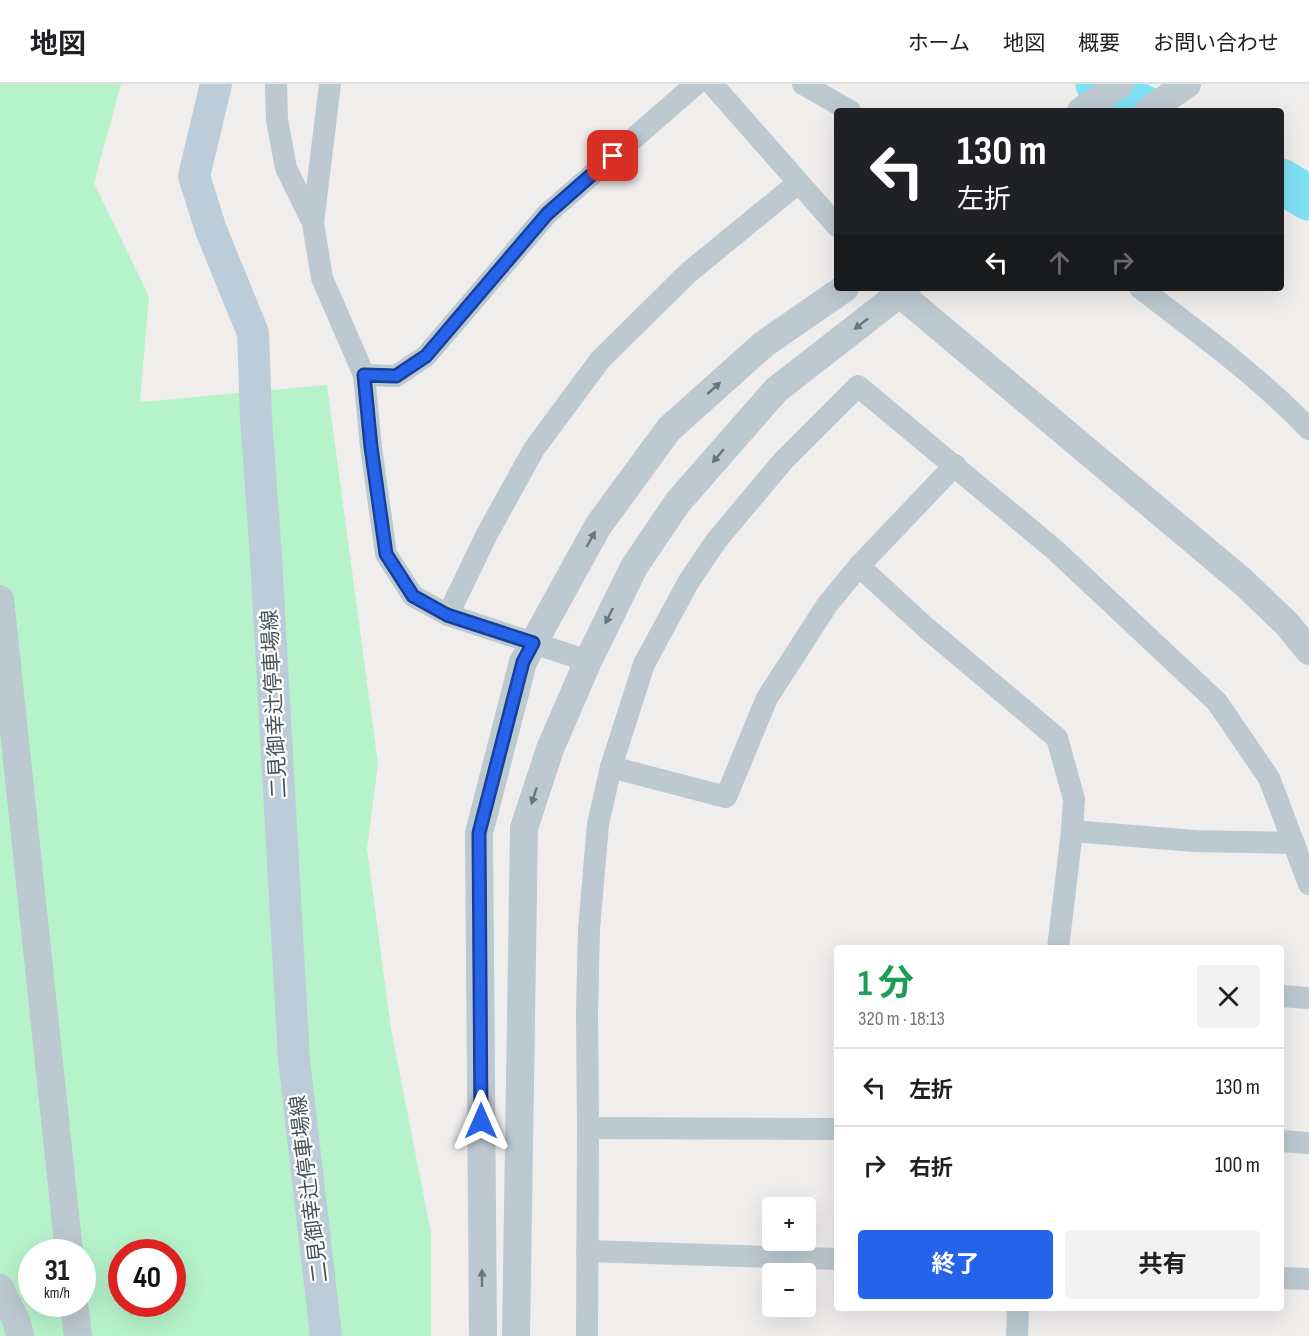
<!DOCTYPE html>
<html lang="ja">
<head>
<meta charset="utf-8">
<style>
  body { margin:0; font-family:"Sofia Sans Condensed","Noto Sans JP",sans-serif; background:#f2f2f2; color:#202124; height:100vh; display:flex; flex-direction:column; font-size:22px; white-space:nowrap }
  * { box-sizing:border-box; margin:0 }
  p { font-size:20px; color:#757577 }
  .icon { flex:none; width:33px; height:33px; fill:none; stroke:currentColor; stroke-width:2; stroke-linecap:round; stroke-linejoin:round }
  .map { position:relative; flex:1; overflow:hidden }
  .details { position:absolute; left:834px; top:861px; width:450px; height:366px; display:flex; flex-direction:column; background:#fff; border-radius:6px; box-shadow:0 6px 24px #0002 }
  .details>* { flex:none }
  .hud { position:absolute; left:834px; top:24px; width:450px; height:183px; border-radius:6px; box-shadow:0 6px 24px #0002; background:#202124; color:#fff; overflow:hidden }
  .controls { position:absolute; left:762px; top:1113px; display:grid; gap:12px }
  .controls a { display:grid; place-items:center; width:54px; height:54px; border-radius:6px; background:#fff; box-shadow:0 6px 24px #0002; font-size:30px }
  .speed { position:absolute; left:18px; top:1155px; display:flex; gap:12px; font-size:30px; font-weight:700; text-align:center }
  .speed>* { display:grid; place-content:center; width:78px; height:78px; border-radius:50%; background:#fff; box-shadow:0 6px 24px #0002; line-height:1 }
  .speed small { font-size:15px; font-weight:400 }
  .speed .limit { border:9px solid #d22; background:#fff; color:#111 }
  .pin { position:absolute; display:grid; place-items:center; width:51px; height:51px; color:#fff; margin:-26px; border-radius:12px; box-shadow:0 3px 9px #0006 }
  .me { position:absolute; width:66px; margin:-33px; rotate:0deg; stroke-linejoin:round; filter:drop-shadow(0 0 4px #0008) }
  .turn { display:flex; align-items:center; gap:21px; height:126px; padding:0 24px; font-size:27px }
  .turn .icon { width:78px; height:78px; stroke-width:2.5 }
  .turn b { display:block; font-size:42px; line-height:51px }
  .lanes { display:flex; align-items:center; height:57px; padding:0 24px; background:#0003; justify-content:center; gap:30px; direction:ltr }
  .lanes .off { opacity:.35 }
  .round { display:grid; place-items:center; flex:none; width:63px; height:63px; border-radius:6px; background:#f2f2f2 }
  .head { display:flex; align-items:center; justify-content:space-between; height:102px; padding:0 24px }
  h1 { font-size:36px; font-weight:700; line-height:45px; color:#1e9e55 }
  .primary-button { display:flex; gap:12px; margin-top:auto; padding:12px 24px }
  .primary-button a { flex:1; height:69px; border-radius:6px; background:#2563eb; color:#fff; font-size:24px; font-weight:700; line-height:69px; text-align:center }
  .primary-button a+a { background:#f2f2f2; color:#202124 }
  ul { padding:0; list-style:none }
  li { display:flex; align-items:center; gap:18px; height:78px; padding:0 24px; border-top:2px solid #e0e0e0 }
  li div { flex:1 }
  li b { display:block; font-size:22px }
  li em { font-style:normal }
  header { display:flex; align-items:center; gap:36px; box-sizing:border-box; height:84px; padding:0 30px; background:#fff; border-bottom:2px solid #e0e0e0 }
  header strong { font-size:28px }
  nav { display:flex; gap:33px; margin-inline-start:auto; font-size:21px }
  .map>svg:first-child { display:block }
</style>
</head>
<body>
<header>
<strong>地図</strong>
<nav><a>ホーム</a><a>地図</a><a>概要</a><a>お問い合わせ</a></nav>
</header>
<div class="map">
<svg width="1309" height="1252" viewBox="0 0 1309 1252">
  <rect width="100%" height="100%" fill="#f0eded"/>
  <!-- green -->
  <path fill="#b6f3cb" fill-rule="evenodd" d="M0,0H121L94,99L149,212L140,318L327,301L378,680L367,765L391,945L431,1149V1252H0ZM32,1168H82V1220H32ZM122,1168H172V1220H122Z"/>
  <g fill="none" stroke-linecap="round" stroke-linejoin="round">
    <!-- river -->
    <g stroke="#7ee2f4" stroke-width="45">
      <polyline points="1098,0 1150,27"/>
      <polyline points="1281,97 1309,114"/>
    </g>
    <!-- minor -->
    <g stroke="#bcc9d1" stroke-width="22">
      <polyline points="276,0 277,36 286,84 313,139 322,194 364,291 371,363 386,470 413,512 448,531 588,577"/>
      <polyline points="712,0 837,142"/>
      <polyline points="803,0 850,27"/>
      <polyline points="313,139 330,0"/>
      <path d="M1140,204C1199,249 1258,292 1309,345"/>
      <polyline points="364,291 396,292 426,272 547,130 696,0"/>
      <polyline points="859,482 924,542 1057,654 1074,715 1072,747 1058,864"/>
      <polyline points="448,531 487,450 534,365 600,276 688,189 798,99"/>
      <polyline points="611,683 726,713 767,614 827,521 859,482 955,381"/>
      <polyline points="1072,747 1194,757 1294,759"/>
      <polyline points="1281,912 1309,914"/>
      <polyline points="588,1044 837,1045"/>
      <polyline points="1281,1057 1309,1059"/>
      <polyline points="587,1167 837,1175"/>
      <polyline points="1281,1194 1309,1195"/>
      <polyline points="587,1252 588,1044 587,929 589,845 598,740 611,683 644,580 689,497 716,457 783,377 858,302 1055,466 1217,618 1269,694 1309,800"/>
      <polyline points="1017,1252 1018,1224"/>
    </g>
    <!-- tertiary -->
    <g stroke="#bcc9d1" stroke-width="28">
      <polyline points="1081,27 1120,0"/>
      <polyline points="1148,27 1187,0"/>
      <polyline points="893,204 1242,497 1287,540 1309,567"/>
      <polyline points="0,515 69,1168"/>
      <polyline points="0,1204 17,1239 20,1252"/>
      <polyline points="74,1220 78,1252"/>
      <polyline points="483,1252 479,749 523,578 598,442 669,345 764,260 845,204"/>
      <polyline points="516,1252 524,744 550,665 588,577 634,483 678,418 776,306 907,204"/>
    </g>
    <!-- secondary -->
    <polyline stroke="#bdccd9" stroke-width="32" points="216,0 194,92 211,146 253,249 256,334 266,473 294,976 326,1252"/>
  </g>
  <!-- one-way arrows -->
  <defs><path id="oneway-solid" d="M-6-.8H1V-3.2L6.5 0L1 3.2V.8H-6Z" transform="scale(1.5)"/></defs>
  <g fill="#68767f">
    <use href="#oneway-solid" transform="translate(861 240) rotate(142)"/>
    <use href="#oneway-solid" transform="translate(714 304) rotate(-42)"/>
    <use href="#oneway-solid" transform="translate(718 372) rotate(130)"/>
    <use href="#oneway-solid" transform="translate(591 455) rotate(-61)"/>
    <use href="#oneway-solid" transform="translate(609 532) rotate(116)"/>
    <use href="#oneway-solid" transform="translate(534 712) rotate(108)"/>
    <use href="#oneway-solid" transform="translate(482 1194) rotate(-90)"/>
  </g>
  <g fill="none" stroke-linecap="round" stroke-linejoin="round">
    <!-- route casing -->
    <g stroke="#184099" stroke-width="15">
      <polyline id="route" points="481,1037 479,749 523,578 533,559 447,531 413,512 386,470 371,363 364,291 396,292 426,272 547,130 613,72"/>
    </g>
    <!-- route -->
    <use href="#route" stroke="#2563eb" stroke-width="10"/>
  </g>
  <g text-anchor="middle" stroke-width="4.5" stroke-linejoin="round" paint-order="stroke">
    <!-- street labels -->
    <g font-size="21" fill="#44525c" stroke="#fff">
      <text transform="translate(274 620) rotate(-93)" y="7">二見御幸辻停車場線</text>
      <text transform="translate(309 1105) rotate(-97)" y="7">二見御幸辻停車場線</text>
    </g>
  </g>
</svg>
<div class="controls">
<a>+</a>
<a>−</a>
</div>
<div class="speed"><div>31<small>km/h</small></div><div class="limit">40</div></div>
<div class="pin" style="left:613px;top:72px;background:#d93025"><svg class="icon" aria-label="arrive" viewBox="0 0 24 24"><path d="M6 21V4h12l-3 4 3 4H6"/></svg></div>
<svg class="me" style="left:481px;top:1037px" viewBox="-20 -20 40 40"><path d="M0-17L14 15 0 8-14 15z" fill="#2563eb" stroke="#fff" stroke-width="4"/></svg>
<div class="hud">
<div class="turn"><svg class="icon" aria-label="left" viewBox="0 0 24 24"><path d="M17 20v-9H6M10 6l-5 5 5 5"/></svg><div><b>130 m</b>左折</div></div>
<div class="lanes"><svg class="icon" aria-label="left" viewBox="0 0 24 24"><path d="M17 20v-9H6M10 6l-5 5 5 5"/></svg><svg class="icon off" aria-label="ahead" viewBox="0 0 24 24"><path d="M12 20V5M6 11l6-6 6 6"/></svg><svg class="icon off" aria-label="right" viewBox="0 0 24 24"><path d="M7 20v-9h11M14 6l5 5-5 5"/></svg></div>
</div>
<section class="details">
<div class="head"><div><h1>1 分</h1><p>320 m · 18:13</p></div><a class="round"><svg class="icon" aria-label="close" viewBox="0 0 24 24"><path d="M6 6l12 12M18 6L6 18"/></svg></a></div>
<ul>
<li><svg class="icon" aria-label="left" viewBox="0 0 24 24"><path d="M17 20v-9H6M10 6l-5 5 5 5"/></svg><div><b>左折</b></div><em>130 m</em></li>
<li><svg class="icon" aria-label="right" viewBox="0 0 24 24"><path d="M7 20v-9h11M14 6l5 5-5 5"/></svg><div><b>右折</b></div><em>100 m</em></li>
</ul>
<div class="primary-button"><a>終了</a><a>共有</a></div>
</section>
</div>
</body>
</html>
